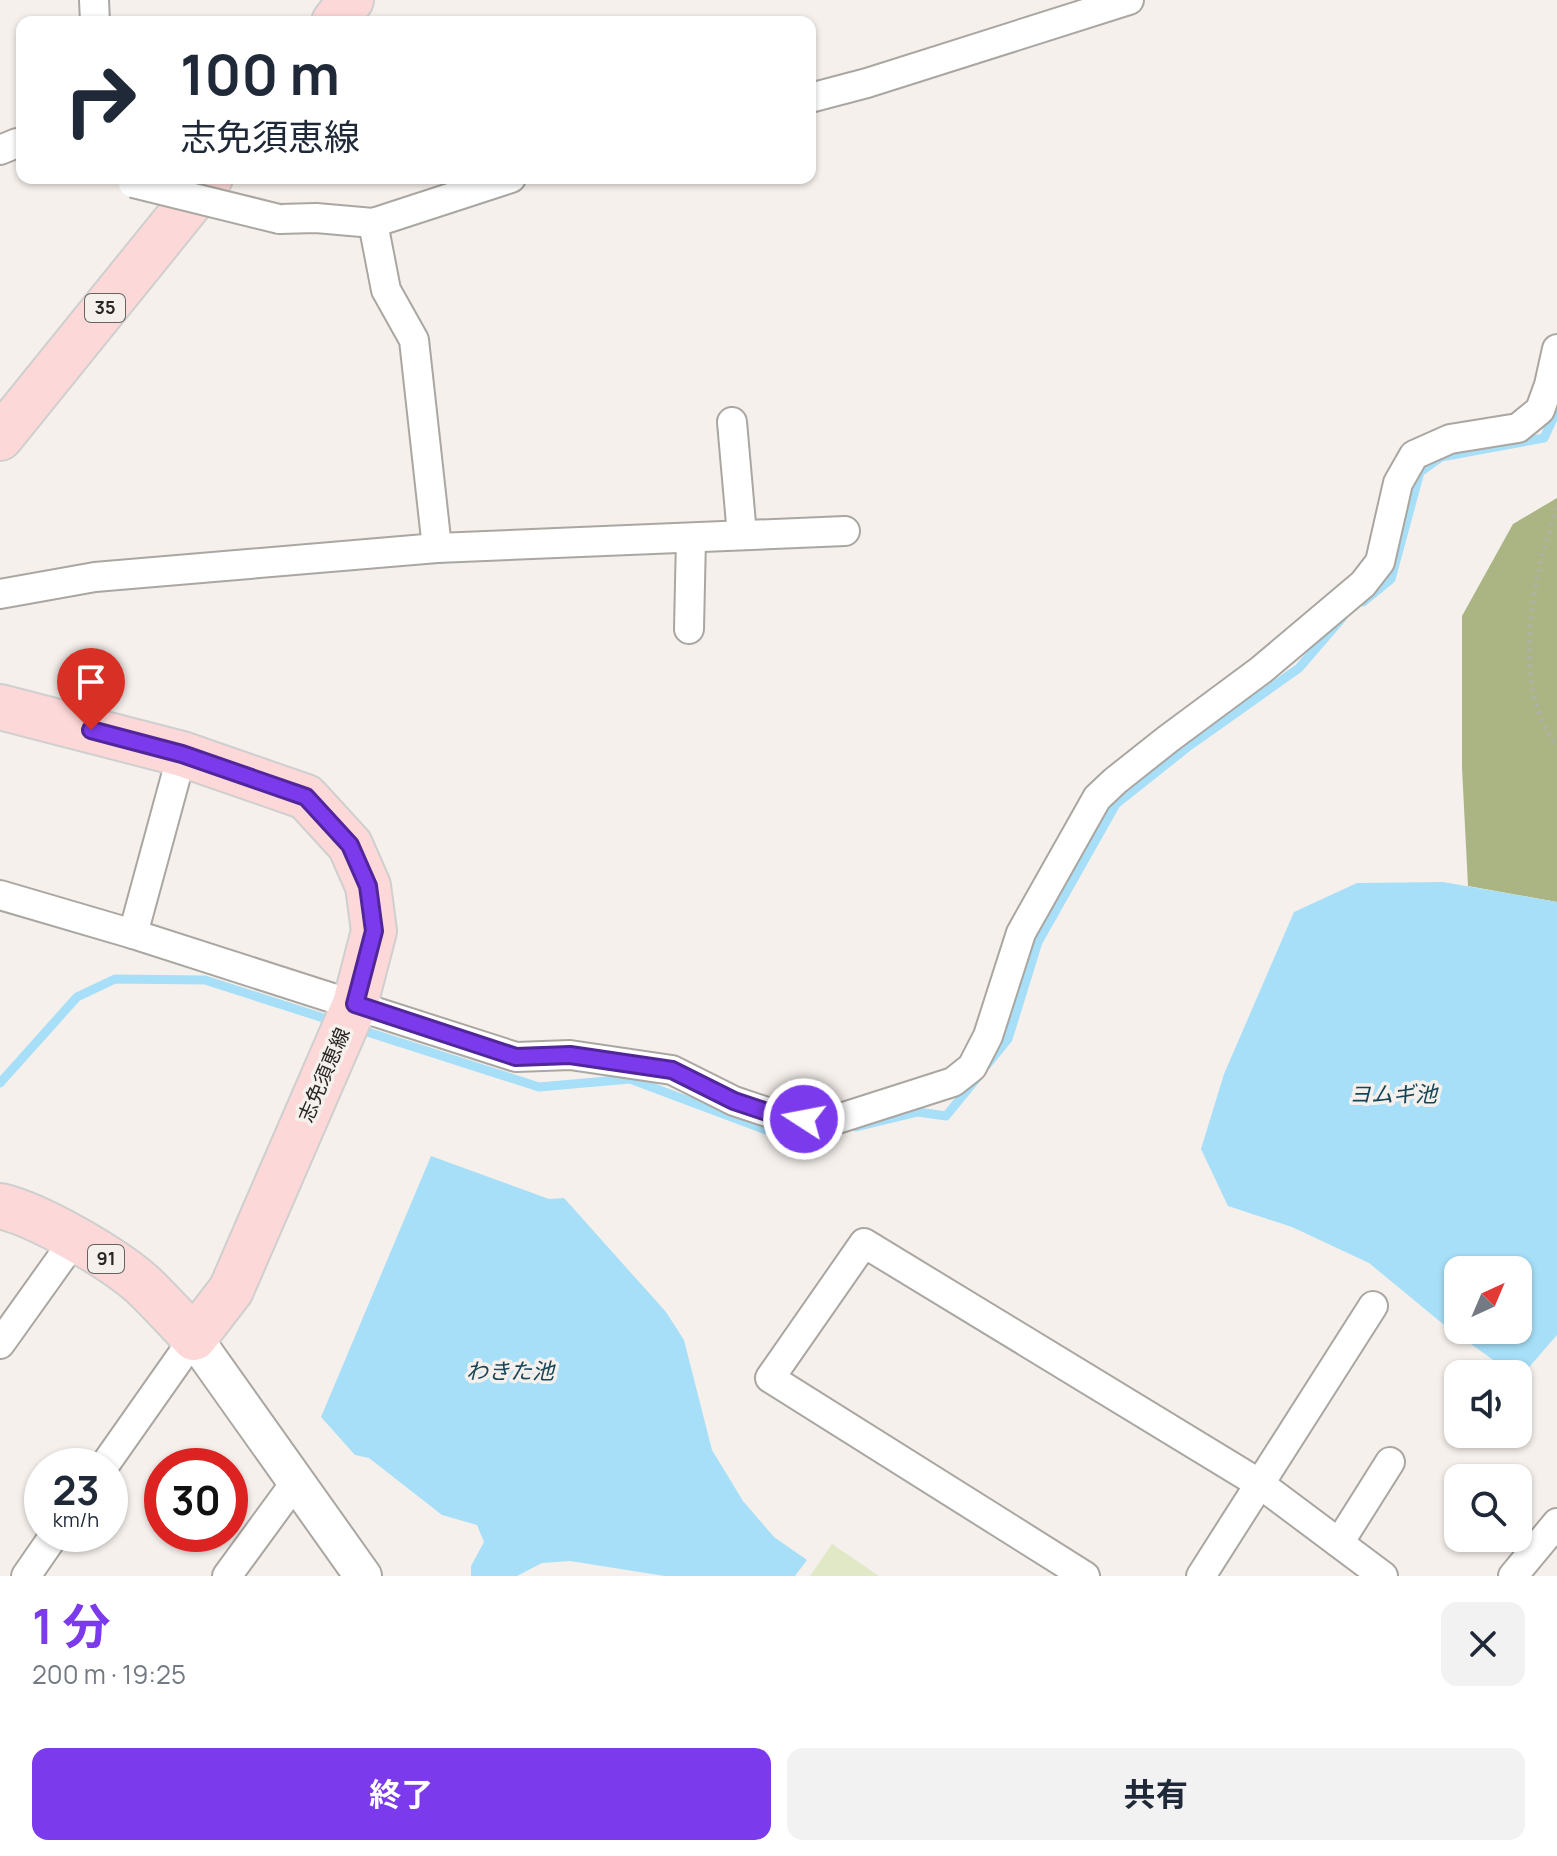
<!DOCTYPE html>
<html lang="ja">
<head>
<meta charset="utf-8">
<style>
  body { margin:0; font-family:Manrope,"Noto Sans JP",sans-serif; background:#f2f2f3; color:#1f2937; height:100vh; display:flex; flex-direction:column; font-size:30px; white-space:nowrap }
  * { box-sizing:border-box; margin:0 }
  p { font-size:26px; color:#747a83 }
  .icon { flex:none; width:44px; height:44px; fill:none; stroke:currentColor; stroke-width:2; stroke-linecap:round; stroke-linejoin:round }
  .map { position:relative; height:1576px; overflow:hidden }
  .panel { display:flex; flex-direction:column; background:#fff; flex:1 }
  .panel>* { flex:none }
  .banner { position:absolute; left:16px; top:16px; width:800px; height:168px; border-radius:16px; box-shadow:0 2px 6px #0004; background:#fff; color:#1f2937; overflow:hidden }
  .needle { width:52px; rotate:44deg }
  .controls { position:absolute; left:1444px; top:1256px; display:grid; gap:16px }
  .controls a { display:grid; place-items:center; width:88px; height:88px; border-radius:16px; background:#fff; box-shadow:0 2px 6px #0004; font-size:40px }
  .speed { position:absolute; left:24px; top:1448px; display:flex; gap:16px; font-size:40px; font-weight:700; text-align:center }
  .speed>* { display:grid; place-content:center; width:104px; height:104px; border-radius:50%; background:#fff; box-shadow:0 2px 6px #0004; line-height:1 }
  .speed small { font-size:20px; font-weight:400 }
  .speed .limit { border:12px solid #d22; background:#fff; color:#111 }
  .pin { position:absolute; display:grid; place-items:center; width:68px; height:68px; color:#fff; margin:-82px -34px; border-radius:50% 50% 50% 0; rotate:-45deg; box-shadow:0 0 8px #0007 }
  .pin .icon { rotate:45deg }
  .me { position:absolute; width:88px; margin:-44px; rotate:281deg; stroke-linejoin:round; filter:drop-shadow(0 0 6px #0008) }
  .turn { display:flex; align-items:center; gap:28px; height:168px; padding:0 32px; font-size:36px }
  .turn .icon { width:104px; height:104px; stroke-width:2.5 }
  .turn b { display:block; font-size:56px; line-height:68px }
  .round { display:grid; place-items:center; flex:none; width:84px; height:84px; border-radius:16px; background:#f2f2f3 }
  .headline { display:flex; align-items:center; justify-content:space-between; height:136px; padding:0 32px }
  h1 { font-size:48px; font-weight:700; line-height:60px; color:#7c3aed }
  .button { display:flex; gap:16px; margin-top:auto; padding:16px 32px }
  .button a { flex:1; height:92px; border-radius:16px; background:#7c3aed; color:#fff; font-size:32px; font-weight:700; line-height:92px; text-align:center }
  .button a+a { background:#f2f2f3; color:#1f2937 }
  .map>svg:first-child { display:block }
</style>
</head>
<body>
<div class="map">
<svg width="1557" height="1576" viewBox="0 0 1557 1576">
  <rect width="100%" height="100%" fill="#f5f0ec"/>
  <!-- green -->
  <polygon fill="#e0e8c5" points="832,1544 879,1576 810,1576"/>
  <!-- forest -->
  <polygon fill="#abb584" points="1557,498 1557,902 1468,886 1462,768 1462,616 1513,524"/>
  <!-- water -->
  <g fill="#a7dff8" fill-rule="evenodd">
    <path d="M1443,882L1557,902V1335L1524,1373L1496,1362L1443,1324L1369,1263L1292,1227L1228,1206L1201,1149L1224,1074L1294,912L1357,883ZM1458,1270H1518V1330H1458Z"/>
    <polygon points="431,1156 549,1199 564,1198 666,1312 684,1340 712,1450 743,1501 774,1537 807,1560 795,1576 665,1576 570,1561 542,1563 517,1576 471,1576 471,1566 484,1542 477,1525 442,1515 369,1458 355,1455 321,1417"/>
  </g>
  <g fill="none" stroke-linecap="round" stroke-linejoin="round">
    <!-- stream -->
    <g stroke="#a7dff8" stroke-width="9">
      <polyline points="1363,602 1391,579 1420,472 1441,457 1544,438 1557,410"/>
      <polyline points="358,1029 539,1087 630,1079 798,1142 834,1133"/>
      <polyline points="986,1066 1008,1039 1038,942 1116,804 1189,746 1299,668 1342,618"/>
      <polyline points="0,1083 77,997 115,979 205,980 336,1022"/>
      <polyline points="856,1127 918,1112 946,1116 977,1078"/>
    </g>
    <!-- minor casing -->
    <g stroke="#aaa6a1" stroke-width="32">
      <g id="minor">
        <polyline points="94,0 95,22"/>
        <polyline points="810,98 867,83 1129,0"/>
        <polyline points="0,150 17,143 22,145"/>
        <polyline points="279,219 316,218 373,223 511,178"/>
        <polyline points="373,223 386,290 414,340 437,548"/>
        <polyline points="732,422 742,535"/>
        <polyline points="0,594 95,577 437,548 845,531"/>
        <polyline points="689,629 691,538"/>
        <polyline points="0,895 133,934 516,1057 570,1055 672,1070 734,1101 779,1116 828,1122 953,1082 972,1067 988,1036 1021,933 1097,798 1115,781 1168,739 1261,670 1363,584 1380,562 1398,483 1414,455 1450,439 1518,428 1540,410 1549,385 1557,349"/>
        <polyline points="133,934 182,754"/>
        <polyline points="0,1344 75,1239"/>
        <polyline points="104,1466 194,1338"/>
        <polyline points="1339,1543 1390,1462"/>
        <polyline points="26,1576 55,1534"/>
        <polyline points="227,1576 295,1483"/>
        <polyline points="1085,1576 770,1378 864,1243 1260,1484 1383,1576"/>
        <polyline points="1201,1576 1373,1306"/>
        <polyline points="1513,1576 1557,1523"/>
      </g>
    </g>
    <!-- tertiary casing -->
    <g stroke="#aaa6a1" stroke-width="40">
      <polyline id="tertiary" points="194,1338 363,1576"/>
    </g>
    <!-- primary casing -->
    <g stroke="#cfcfcf" stroke-width="48">
      <g id="primary">
        <polyline points="334,22 351,0"/>
        <polyline points="0,438 210,178"/>
        <path d="M0,707L182,754L306,797L350,845L368,886L374,931L355,1004L231,1290L194,1338C177,1320 160,1301 142,1284C111,1257 39,1215 0,1206"/>
      </g>
    </g>
    <!-- path -->
    <path stroke="#b3afac" stroke-width="5" stroke-dasharray="2 6" stroke-linecap="butt" d="M1557,508C1533,576 1509,684 1557,746"/>
    <!-- minor -->
    <use href="#minor" stroke="#fff" stroke-width="28"/>
    <!-- tertiary -->
    <use href="#tertiary" stroke="#fff" stroke-width="36"/>
    <!-- primary -->
    <use href="#primary" stroke="#fdd8d8" stroke-width="44"/>
    <!-- minor-bridge casing -->
    <g stroke="#aaa6a1" stroke-width="32" stroke-linecap="butt">
      <polyline id="minor-bridge" points="133,183 279,219"/>
    </g>
    <!-- minor-bridge -->
    <use href="#minor-bridge" stroke="#fff" stroke-width="28"/>
  </g>
  <g fill="none" stroke-linecap="round" stroke-linejoin="round">
    <!-- route casing -->
    <g stroke="#51269a" stroke-width="20">
      <polyline id="route" points="91,730 182,754 306,797 350,845 368,886 374,931 355,1004 516,1057 570,1055 672,1070 734,1101 779,1116 804,1119"/>
    </g>
    <!-- route -->
    <use href="#route" stroke="#7c3aed" stroke-width="14"/>
  </g>
  <g text-anchor="middle" stroke-width="7" stroke-linejoin="round" paint-order="stroke">
    <!-- shield labels -->
    <g fill="#f5f0ec" stroke="#656360" stroke-width="2">
      <rect x="85" y="294" width="40" height="28" rx="6"/>
      <rect x="88" y="1245" width="36" height="28" rx="6"/>
    </g>
    <g font-size="18" font-weight="bold" fill="#272624">
      <text x="105" y="314">35</text>
      <text x="106" y="1265">91</text>
    </g>
    <!-- street labels -->
    <g font-size="20" fill="#272624" stroke="#f5f0ec">
      <text transform="translate(324 1075) rotate(-67)" y="7">志免須恵線</text>
    </g>
    <!-- water labels -->
    <g font-size="22" font-style="italic" fill="#164557" stroke="#f5f0ec">
      <text x="1393" y="1102">ヨムギ池</text>
      <text x="510" y="1379">わきた池</text>
    </g>
  </g>
</svg>
<div class="controls">
<a><svg class="needle" viewBox="-14 -14 28 28"><path d="M0-13l5 13h-10z" fill="#e53935"/><path d="M0 13l5-13h-10z" fill="#747a83"/></svg></a>
<a><svg class="icon" aria-label="sound" viewBox="0 0 24 24"><path d="M4 9h4l5-4v14l-5-4H4zM17 9q2 3 0 6"/></svg></a>
<a><svg class="icon" aria-label="search" viewBox="0 0 24 24"><circle cx="10" cy="10" r="6"/><path d="M15 15l6 6"/></svg></a>
</div>
<div class="speed"><div>23<small>km/h</small></div><div class="limit">30</div></div>
<div class="pin" style="left:91px;top:730px;background:#d93025"><svg class="icon" aria-label="arrive" viewBox="0 0 24 24"><path d="M6 21V4h12l-3 4 3 4H6"/></svg></div>
<svg class="me" style="left:804px;top:1119px" viewBox="-20 -20 40 40"><circle r="17" fill="#7c3aed" stroke="#fff" stroke-width="3"/><path d="M0-11L8 9 0 5-8 9z" fill="#fff"/></svg>
<div class="banner">
<div class="turn"><svg class="icon" aria-label="right" viewBox="0 0 24 24"><path d="M7 20v-9h11M14 6l5 5-5 5"/></svg><div><b>100 m</b>志免須恵線</div></div>
</div>
</div>
<section class="panel">
<div class="headline"><div><h1>1 分</h1><p>200 m · 19:25</p></div><a class="round"><svg class="icon" aria-label="close" viewBox="0 0 24 24"><path d="M6 6l12 12M18 6L6 18"/></svg></a></div>
<div class="button"><a>終了</a><a>共有</a></div>
</section>
</body>
</html>
